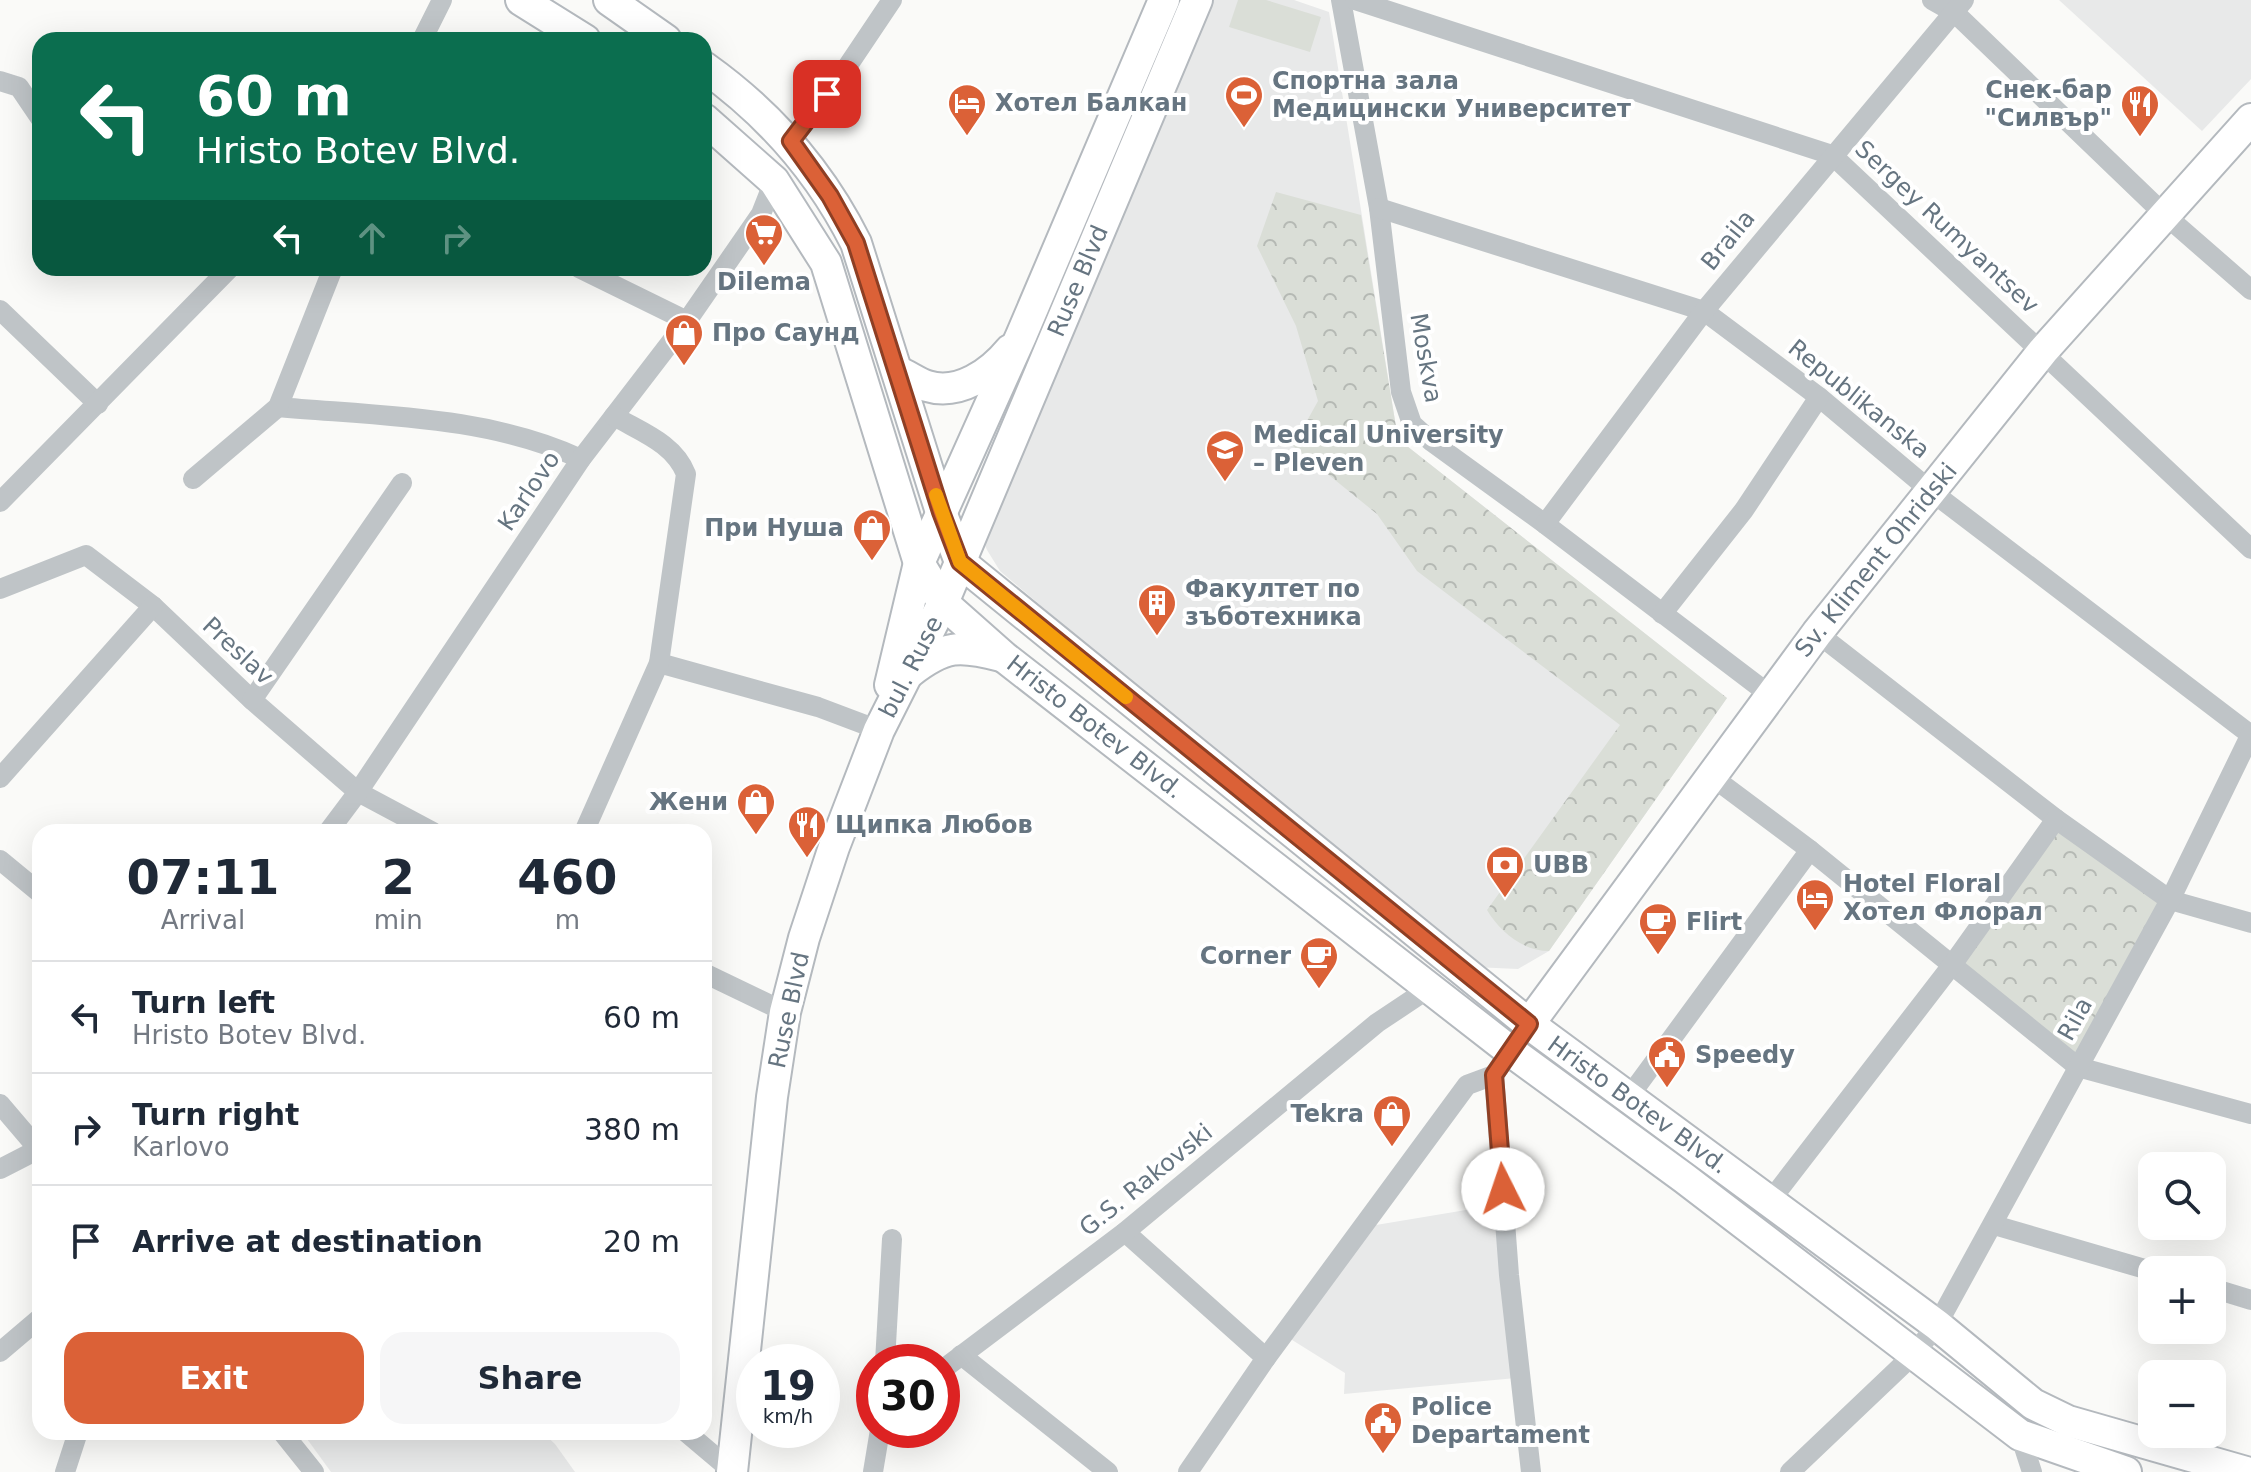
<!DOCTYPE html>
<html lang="en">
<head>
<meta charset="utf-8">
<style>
  body { margin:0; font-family:"DejaVu Sans",sans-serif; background:#f6f6f7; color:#1f2937; height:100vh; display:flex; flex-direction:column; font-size:30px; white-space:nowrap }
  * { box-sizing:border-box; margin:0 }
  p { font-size:26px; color:#747a83 }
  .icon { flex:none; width:44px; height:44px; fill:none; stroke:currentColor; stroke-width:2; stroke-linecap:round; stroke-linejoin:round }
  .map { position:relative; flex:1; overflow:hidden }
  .details { position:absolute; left:32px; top:824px; width:680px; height:616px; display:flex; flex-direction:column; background:#fff; border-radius:24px; box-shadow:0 8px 32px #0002 }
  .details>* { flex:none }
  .top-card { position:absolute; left:32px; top:32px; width:680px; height:244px; border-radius:24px; box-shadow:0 8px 32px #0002; background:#0b6e4f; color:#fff; overflow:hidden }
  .buttons { position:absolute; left:2138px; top:1152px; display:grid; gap:16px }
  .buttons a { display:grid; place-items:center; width:88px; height:88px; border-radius:16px; background:#fff; box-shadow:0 8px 32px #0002; font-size:40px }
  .speed { position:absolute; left:736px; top:1344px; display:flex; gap:16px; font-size:40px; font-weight:700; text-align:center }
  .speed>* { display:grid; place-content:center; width:104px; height:104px; border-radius:50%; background:#fff; box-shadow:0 8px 32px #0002; line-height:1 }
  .speed small { font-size:20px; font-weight:400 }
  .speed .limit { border:12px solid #d22; background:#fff; color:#111 }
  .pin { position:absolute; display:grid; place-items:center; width:68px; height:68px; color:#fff; margin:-34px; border-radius:16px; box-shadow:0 4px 12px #0006 }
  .me { position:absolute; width:88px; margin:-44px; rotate:356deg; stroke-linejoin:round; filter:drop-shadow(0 0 6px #0008) }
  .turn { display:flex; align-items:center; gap:28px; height:168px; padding:0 32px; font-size:36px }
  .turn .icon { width:104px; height:104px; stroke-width:2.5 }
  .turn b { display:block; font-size:56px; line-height:68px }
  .lanes { display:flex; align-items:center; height:76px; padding:0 32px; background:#0003; justify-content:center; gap:40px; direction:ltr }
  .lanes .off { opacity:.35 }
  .eta { display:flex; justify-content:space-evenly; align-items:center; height:136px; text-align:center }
  .eta b { font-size:48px; font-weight:600; line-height:56px }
  .action { display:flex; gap:16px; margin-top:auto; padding:16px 32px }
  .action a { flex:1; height:92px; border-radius:24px; background:#db6137; color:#fff; font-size:32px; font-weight:600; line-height:92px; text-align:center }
  .action a+a { background:#f6f6f7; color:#1f2937 }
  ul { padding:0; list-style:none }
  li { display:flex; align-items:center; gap:24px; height:112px; padding:0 32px; border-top:2px solid #e0e1e3 }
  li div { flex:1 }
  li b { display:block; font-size:30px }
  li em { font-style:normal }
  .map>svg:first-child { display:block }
</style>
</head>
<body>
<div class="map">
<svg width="2251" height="1472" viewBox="0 0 2251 1472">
  <defs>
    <pattern id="park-crowns" width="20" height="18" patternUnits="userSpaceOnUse" patternTransform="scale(2)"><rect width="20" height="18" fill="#daded7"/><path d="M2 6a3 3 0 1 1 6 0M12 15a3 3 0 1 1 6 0" fill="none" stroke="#b5b9b4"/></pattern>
  </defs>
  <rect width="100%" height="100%" fill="#fafaf8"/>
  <!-- built -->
  <g fill="#e8e9e9">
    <polygon points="1197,0 1294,0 1329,12 1398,439 1727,698 1549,951 1518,969 1451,966 1227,764 1000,571 987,550 978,528"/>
    <polygon points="2059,0 2251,0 2251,79 2202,131"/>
    <polygon points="1496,1205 1516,1378 1344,1394 1345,1373 1289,1338 1364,1227"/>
    <polygon points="302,1432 542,1432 555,1444 575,1472 331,1472"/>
  </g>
  <!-- park -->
  <g fill="url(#park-crowns)">
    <path d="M1276,192L1361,215L1398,439L1727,698L1549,951C1523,951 1500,932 1487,910L1620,725L1417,571L1377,514L1293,446L1318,401L1296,326L1257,246Z"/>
    <polygon points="2056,819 2170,900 2078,1067 1952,965"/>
  </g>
  <!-- garden -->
  <polygon fill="#daded7" points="1238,0 1266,0 1321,17 1310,52 1229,27"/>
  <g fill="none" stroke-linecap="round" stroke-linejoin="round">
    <!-- secondary casing -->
    <g stroke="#b4b9be" stroke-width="34">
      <g id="secondary">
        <polyline points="521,0 585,40"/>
        <polyline points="609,0 666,40"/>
        <path d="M704,67C770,114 820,171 856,243L941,512L960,562L1529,1024L1937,1325L2033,1404L2068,1421L2246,1472"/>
        <polyline points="704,119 774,181 826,263 919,563 943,603 1004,657 1509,1050 1684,1178 2020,1435 2126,1472"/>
        <path d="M899,372C908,376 918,383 927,386C959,396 991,373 1010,350"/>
        <path d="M910,672C945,645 959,645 1001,656"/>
        <polyline points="890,685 919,563 1021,336 1164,0"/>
        <polyline points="1529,1024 1817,633 2043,351 2251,119"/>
        <polyline points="732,1472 772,1097 785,1012 804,938 834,847 879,730 943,603 1197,0"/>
      </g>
    </g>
    <!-- street -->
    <g stroke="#bfc4c7" stroke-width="20">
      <polyline points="1341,0 1379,208 1401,392 1412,424 1432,442 1545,524 1770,695"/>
      <polyline points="1355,0 1832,155 2251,549"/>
      <polyline points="1932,0 1955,13 2165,215 2251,290"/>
      <polyline points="422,40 442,0"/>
      <polyline points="0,81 19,87 40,118"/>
      <polyline points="791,141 845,70 892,0"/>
      <polyline points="1379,208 1704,311 1819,397 1932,492 2251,735"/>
      <polyline points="579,268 687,321"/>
      <polyline points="0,310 98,404"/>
      <path d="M278,407C378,416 490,416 581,459"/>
      <polyline points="193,479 278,407 333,268"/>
      <polyline points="0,502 230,268"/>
      <polyline points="1545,524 1704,311 1964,0"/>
      <polyline points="0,589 86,555 153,606 252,700 358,792 433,832"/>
      <polyline points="1662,614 1744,510 1819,397"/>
      <polyline points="1817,633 2056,819 2170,900 2251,923"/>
      <polyline points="659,663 818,707 879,730"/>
      <polyline points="252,700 402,483"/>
      <polyline points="1711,776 1810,850 2078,1067 2251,1114"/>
      <polyline points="0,778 153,606"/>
      <polyline points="328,832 358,792 581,459 687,321 761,214 774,181"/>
      <path d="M584,832L659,663L686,474C674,443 641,432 614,416"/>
      <polyline points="0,860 40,893"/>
      <polyline points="704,973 785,1012"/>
      <polyline points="1529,1024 1494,1075 1509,1275 1531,1472"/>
      <polyline points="1628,1098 1810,850"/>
      <polyline points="0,1104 40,1151"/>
      <polyline points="0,1169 39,1149"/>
      <polyline points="1770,1201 1952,965 2056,819"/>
      <polyline points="1994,1225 2152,1271"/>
      <polyline points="1125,1232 1266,1358"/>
      <polyline points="2212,1288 2251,1300"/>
      <polyline points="0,1352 40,1318"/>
      <polyline points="961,1355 1108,1472"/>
      <polyline points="885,1362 892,1239"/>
      <polyline points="942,1370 1125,1232 1377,1023 1431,987"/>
      <polyline points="282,1432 314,1472"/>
      <polyline points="686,1432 732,1471"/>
      <polyline points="2020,1435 2032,1472"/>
      <polyline points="65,1472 78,1432"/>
      <polyline points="873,1472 880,1430"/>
      <polyline points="1188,1472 1266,1358 1467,1085 1494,1075"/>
      <polyline points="1790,1472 1913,1355 1937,1325 2170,900 2251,734"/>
    </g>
    <!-- secondary -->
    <use href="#secondary" stroke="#fff" stroke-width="30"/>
  </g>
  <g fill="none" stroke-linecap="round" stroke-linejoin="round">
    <!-- route casing -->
    <g stroke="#8e3f24" stroke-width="20">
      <polyline id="route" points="827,94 791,141 830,196 856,243 941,512 960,562 1529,1024 1494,1075 1503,1189"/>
    </g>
    <!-- route -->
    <use href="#route" stroke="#db6137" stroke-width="14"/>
    <!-- slow -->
    <polyline stroke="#f59e0b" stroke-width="14" points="936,495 960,562 1126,697"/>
  </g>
  <!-- icons -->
  <defs>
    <g id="stadium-pin" transform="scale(2)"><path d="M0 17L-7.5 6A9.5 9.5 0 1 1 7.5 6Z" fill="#db6137" stroke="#fff"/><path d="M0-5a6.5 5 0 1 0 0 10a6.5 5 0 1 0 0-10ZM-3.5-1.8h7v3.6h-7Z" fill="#fff"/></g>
    <g id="hotel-pin" transform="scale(2)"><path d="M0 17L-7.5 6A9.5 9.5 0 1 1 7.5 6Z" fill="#db6137" stroke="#fff"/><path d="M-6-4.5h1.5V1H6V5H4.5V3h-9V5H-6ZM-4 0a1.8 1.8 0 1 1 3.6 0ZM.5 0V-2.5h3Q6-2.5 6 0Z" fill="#fff"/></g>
    <g id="restaurant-pin" transform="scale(2)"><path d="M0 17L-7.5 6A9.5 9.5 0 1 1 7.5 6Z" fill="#db6137" stroke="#fff"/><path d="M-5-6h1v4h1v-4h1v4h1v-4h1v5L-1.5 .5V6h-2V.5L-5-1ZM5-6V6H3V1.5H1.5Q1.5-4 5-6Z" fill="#fff"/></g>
    <g id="supermarket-pin" transform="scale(2)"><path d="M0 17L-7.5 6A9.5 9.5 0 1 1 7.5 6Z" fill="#db6137" stroke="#fff"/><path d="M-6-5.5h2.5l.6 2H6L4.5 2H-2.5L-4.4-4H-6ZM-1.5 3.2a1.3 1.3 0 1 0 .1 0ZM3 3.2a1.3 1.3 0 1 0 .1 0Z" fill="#fff"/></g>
    <g id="shop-pin" transform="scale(2)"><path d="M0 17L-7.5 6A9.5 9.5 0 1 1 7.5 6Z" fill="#db6137" stroke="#fff"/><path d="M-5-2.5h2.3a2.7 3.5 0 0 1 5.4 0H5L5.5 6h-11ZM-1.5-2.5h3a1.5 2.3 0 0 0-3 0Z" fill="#fff"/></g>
    <g id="university-pin" transform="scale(2)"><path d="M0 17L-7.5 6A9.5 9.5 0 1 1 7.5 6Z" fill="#db6137" stroke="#fff"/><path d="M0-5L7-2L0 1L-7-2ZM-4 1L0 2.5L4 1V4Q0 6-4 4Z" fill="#fff"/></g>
    <g id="building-pin" transform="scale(2)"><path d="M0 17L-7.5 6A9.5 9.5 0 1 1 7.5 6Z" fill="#db6137" stroke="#fff"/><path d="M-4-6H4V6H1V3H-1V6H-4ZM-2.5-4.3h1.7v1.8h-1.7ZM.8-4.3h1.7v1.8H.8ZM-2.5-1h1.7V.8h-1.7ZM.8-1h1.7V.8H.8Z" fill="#fff"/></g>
    <g id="bank-pin" transform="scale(2)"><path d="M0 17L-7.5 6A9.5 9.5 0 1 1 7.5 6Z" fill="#db6137" stroke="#fff"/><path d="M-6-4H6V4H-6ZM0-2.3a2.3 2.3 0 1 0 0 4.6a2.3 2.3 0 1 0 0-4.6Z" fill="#fff"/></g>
    <g id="cafe-pin" transform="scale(2)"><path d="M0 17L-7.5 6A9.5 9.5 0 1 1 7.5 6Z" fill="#db6137" stroke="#fff"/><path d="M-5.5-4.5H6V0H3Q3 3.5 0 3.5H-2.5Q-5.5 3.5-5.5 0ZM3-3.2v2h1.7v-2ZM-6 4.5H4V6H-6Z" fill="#fff"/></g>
    <g id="civic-pin" transform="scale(2)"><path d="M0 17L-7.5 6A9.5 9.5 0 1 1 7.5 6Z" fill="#db6137" stroke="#fff"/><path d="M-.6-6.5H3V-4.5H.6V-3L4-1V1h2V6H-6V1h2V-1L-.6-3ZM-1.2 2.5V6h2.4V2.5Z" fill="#fff"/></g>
  </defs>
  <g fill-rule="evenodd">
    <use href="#stadium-pin" x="1244" y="95"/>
    <use href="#hotel-pin" x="967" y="103"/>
    <use href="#restaurant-pin" x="2140" y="104"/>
    <use href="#supermarket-pin" x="764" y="233"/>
    <use href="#shop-pin" x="684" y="333"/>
    <use href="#university-pin" x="1225" y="449"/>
    <use href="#shop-pin" x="872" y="528"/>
    <use href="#building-pin" x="1157" y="603"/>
    <use href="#shop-pin" x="756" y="802"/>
    <use href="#restaurant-pin" x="807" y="825"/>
    <use href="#bank-pin" x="1505" y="865"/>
    <use href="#hotel-pin" x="1815" y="898"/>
    <use href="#cafe-pin" x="1658" y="922"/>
    <use href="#cafe-pin" x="1319" y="956"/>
    <use href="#civic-pin" x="1667" y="1055"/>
    <use href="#shop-pin" x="1392" y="1114"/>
    <use href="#civic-pin" x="1383" y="1421"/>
  </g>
  <g text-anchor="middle" stroke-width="8" stroke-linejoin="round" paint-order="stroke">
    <!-- poi labels -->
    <g font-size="24" font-weight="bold" fill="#667581" stroke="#fff" text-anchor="start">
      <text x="1272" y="89">Спортна зала<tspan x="1272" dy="28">Медицински Университет</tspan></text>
      <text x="2112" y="98" text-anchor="end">Снек-бар<tspan x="2112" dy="28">"Силвър"</tspan></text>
      <text x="995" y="111">Хотел Балкан</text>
      <text x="764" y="290" text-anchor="middle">Dilema</text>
      <text x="712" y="341">Про Саунд</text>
      <text x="1253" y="443">Medical University<tspan x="1253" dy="28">– Pleven</tspan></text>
      <text x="844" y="536" text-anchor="end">При Нуша</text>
      <text x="1185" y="597">Факултет по<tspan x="1185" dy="28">зъботехника</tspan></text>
      <text x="728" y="810" text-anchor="end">Жени</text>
      <text x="835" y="833">Щипка Любов</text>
      <text x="1533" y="873">UBB</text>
      <text x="1843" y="892">Hotel Floral<tspan x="1843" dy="28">Хотел Флорал</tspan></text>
      <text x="1686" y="930">Flirt</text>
      <text x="1291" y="964" text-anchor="end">Corner</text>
      <text x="1695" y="1063">Speedy</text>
      <text x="1364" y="1122" text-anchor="end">Tekra</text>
      <text x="1411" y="1415">Police<tspan x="1411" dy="28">Departament</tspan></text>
    </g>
    <!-- street labels -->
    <g font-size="24" fill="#667581" stroke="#fff">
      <text transform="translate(1947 227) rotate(43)" y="8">Sergey Rumyantsev</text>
      <text transform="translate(1728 240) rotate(-51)" y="8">Braila</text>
      <text transform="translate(1078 281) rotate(-67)" y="8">Ruse Blvd</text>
      <text transform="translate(1426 358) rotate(80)" y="8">Moskva</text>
      <text transform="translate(1859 399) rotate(39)" y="8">Republikanska</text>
      <text transform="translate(529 491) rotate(-56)" y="8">Karlovo</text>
      <text transform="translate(1876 560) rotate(-51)" y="8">Sv. Kliment Ohridski</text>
      <text transform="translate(238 651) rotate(43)" y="8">Preslav</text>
      <text transform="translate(911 667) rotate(-63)" y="8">bul. Ruse</text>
      <text transform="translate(1095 727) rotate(38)" y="8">Hristo Botev Blvd.</text>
      <text transform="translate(789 1010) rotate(-78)" y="8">Ruse Blvd</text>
      <text transform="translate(2075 1019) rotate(-61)" y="8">Rila</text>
      <text transform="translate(1638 1105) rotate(36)" y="8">Hristo Botev Blvd.</text>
      <text transform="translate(1146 1180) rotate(-39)" y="8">G.S. Rakovski</text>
    </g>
  </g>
</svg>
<div class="buttons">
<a><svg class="icon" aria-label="search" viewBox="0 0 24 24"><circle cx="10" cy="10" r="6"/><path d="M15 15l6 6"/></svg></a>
<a>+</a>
<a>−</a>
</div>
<div class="speed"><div>19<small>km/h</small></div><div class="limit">30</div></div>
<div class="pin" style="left:827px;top:94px;background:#d93025"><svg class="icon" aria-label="arrive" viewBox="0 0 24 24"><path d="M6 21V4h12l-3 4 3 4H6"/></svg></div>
<svg class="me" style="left:1503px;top:1189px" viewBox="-20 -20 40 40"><circle r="19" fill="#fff"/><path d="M0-13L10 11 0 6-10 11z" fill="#db6137"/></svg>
<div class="top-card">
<div class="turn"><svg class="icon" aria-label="left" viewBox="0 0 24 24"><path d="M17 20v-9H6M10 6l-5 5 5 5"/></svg><div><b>60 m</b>Hristo Botev Blvd.</div></div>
<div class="lanes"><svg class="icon" aria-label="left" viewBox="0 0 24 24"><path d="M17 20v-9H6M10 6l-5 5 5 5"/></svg><svg class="icon off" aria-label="ahead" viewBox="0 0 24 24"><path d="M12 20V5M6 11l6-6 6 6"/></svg><svg class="icon off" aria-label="right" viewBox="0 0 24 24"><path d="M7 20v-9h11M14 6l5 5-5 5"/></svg></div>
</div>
<section class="details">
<div class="eta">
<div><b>07:11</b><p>Arrival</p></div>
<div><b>2</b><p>min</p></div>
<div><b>460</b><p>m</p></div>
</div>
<ul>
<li><svg class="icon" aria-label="left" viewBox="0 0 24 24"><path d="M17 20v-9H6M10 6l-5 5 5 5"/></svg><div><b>Turn left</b><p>Hristo Botev Blvd.</p></div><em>60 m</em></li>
<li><svg class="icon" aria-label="right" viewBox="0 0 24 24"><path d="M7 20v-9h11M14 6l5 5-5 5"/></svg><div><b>Turn right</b><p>Karlovo</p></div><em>380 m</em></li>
<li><svg class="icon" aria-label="arrive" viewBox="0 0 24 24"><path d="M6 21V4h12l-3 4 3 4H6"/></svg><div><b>Arrive at destination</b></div><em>20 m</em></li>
</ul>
<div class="action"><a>Exit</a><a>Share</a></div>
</section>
</div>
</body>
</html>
